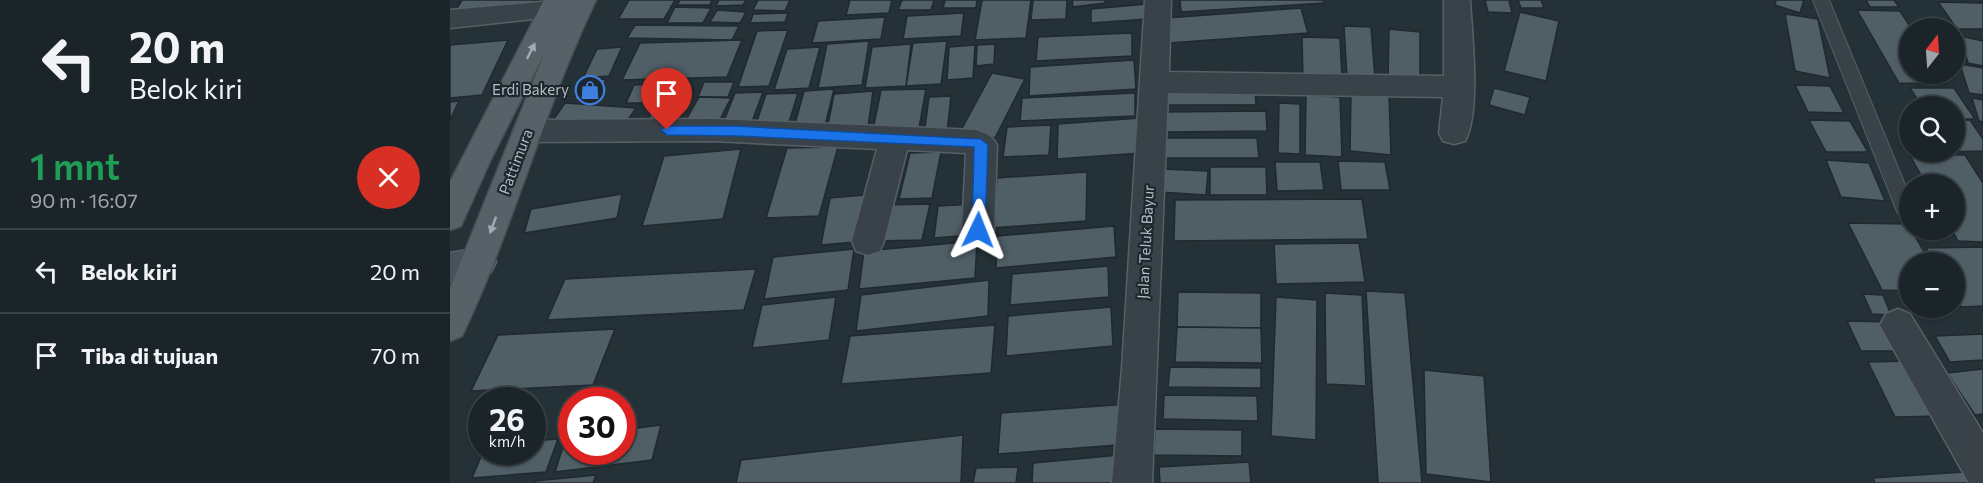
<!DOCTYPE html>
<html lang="id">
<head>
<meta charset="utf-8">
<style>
  body { margin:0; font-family:Commissioner,sans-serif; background:#242d31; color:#f1f3f6; height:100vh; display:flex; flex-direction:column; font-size:22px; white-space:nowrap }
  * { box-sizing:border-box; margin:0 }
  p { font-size:20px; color:#a0a5a8 }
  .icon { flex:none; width:33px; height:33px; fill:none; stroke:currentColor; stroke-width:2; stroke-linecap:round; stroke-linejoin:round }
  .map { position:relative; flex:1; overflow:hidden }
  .sheet { display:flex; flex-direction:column; background:#1b2529; width:450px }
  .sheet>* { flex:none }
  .guide { background:#1b2529; color:#f1f3f6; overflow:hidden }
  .needle { width:39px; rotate:17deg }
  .buttons { position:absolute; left:1449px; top:18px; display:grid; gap:12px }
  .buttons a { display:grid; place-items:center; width:66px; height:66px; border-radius:50%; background:#1b2529; box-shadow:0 2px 4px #0004,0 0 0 2px #394246; font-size:30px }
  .speed { position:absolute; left:18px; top:387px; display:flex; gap:12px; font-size:30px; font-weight:700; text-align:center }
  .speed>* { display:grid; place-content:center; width:78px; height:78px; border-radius:50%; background:#1b2529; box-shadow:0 2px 4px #0004,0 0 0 2px #394246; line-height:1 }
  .speed small { font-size:15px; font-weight:400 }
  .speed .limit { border:9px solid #d22; background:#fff; color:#111 }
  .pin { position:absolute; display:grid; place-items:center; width:51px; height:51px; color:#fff; margin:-62px -26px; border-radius:50% 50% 50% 0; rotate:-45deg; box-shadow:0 0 6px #0007 }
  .pin .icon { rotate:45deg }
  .me { position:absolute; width:66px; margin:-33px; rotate:2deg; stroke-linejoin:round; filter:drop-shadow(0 0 4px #0008) }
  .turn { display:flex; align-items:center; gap:21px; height:126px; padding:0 30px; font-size:27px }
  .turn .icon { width:78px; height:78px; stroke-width:2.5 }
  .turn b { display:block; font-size:42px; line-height:51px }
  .round { display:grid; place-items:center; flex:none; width:63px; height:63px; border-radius:32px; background:#242d31 }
  .head { display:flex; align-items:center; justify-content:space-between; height:102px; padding:0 30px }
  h1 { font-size:36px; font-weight:600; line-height:45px; color:#1e9e55 }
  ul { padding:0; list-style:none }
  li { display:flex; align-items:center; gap:18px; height:84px; padding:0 30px; border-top:2px solid #394246 }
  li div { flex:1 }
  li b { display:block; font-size:22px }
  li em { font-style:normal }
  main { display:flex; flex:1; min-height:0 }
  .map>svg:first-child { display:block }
</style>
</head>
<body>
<main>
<section class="sheet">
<div class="guide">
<div class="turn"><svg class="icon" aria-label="left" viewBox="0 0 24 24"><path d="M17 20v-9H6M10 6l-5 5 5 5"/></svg><div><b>20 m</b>Belok kiri</div></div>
</div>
<div class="head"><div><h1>1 mnt</h1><p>90 m · 16:07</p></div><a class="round" style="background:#d93025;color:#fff"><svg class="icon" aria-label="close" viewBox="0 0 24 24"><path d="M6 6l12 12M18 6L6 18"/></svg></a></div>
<ul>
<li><svg class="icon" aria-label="left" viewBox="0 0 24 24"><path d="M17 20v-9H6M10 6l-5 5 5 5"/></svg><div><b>Belok kiri</b></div><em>20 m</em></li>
<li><svg class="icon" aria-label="arrive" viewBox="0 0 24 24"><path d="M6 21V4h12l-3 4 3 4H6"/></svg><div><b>Tiba di tujuan</b></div><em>70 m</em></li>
</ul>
</section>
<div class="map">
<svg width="1533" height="483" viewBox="0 0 1533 483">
  <rect width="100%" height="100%" fill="#243137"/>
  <!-- building -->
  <g fill="#505e66" stroke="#1f292f" stroke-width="1.5">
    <polygon points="12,0 86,0 82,9 4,14"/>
    <polygon points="179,0 225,0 214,19 168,19"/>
    <polygon points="230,0 262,0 260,5 227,5"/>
    <polygon points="269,0 296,0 293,5 266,6"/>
    <polygon points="308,0 340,0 335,11 303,10"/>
    <polygon points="400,0 442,0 439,13 396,15"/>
    <polygon points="452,0 484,0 481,10 448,10"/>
    <polygon points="495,0 527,0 526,8 493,8"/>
    <polygon points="532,0 581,0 576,38 525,40"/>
    <polygon points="583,0 617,0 616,19 581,20"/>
    <polygon points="622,0 655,0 655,3 623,7"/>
    <polygon points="730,0 873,0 874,3 731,12"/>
    <polygon points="1035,0 1059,0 1062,13 1038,12"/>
    <polygon points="1068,0 1091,0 1094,8 1071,8"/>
    <polygon points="1326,0 1354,0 1350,13 1325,5"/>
    <polygon points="1416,0 1444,0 1449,7 1420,7"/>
    <polygon points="1488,2 1533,3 1533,29 1507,29"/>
    <polygon points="697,4 698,19 641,23 641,9"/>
    <polygon points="225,7 261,8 253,23 217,23"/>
    <polygon points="851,8 858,33 719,43 716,18"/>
    <polygon points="267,10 296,12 290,23 260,22"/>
    <polygon points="1407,10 1450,11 1461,28 1460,74 1489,74 1496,84 1449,83"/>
    <polygon points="1070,12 1109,21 1096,81 1054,71"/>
    <polygon points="338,13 335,22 300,23 303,14"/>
    <polygon points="514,13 511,36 453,39 457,16"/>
    <polygon points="1335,14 1368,19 1380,78 1345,71"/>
    <polygon points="435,17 431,39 362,43 368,21"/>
    <polygon points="1469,20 1487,23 1489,28 1471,28"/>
    <polygon points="185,25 289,26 282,40 177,38"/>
    <polygon points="894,26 921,27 925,79 897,78"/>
    <polygon points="939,29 970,32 970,81 938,79"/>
    <polygon points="338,30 319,86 288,87 307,31"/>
    <polygon points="682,33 682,56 586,61 588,37"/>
    <polygon points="1510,36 1533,41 1533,66 1518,63"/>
    <polygon points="852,37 890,38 892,80 853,79"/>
    <polygon points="58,40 32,95 0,98 0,45"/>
    <polygon points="292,40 277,77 172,80 190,43"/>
    <polygon points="419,41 412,85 368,88 377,44"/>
    <polygon points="497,41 491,84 456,86 463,43"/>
    <polygon points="461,44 456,86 415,88 422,47"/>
    <polygon points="545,44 544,64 526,66 527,45"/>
    <polygon points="525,45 523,78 497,80 499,47"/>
    <polygon points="172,47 159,76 133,78 147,49"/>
    <polygon points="370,47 359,88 324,90 337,49"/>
    <polygon points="684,60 686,89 579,96 580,67"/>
    <polygon points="1510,64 1533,68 1533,95 1519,93"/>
    <polygon points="542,73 575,79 545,138 510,132"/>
    <polygon points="156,79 148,98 124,100 133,81"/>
    <polygon points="254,82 284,82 278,97 248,97"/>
    <polygon points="209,84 201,103 176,103 184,85"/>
    <polygon points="1345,85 1380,86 1394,113 1358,112"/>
    <polygon points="1044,88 1080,97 1075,115 1039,105"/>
    <polygon points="1460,88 1504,88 1525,119 1504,119 1504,106 1472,106"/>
    <polygon points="384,89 374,130 343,131 354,91"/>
    <polygon points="476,89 469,128 423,130 431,90"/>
    <polygon points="712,89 805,89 806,105 711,105"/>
    <polygon points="214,91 244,91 225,127 194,126"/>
    <polygon points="423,91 418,127 377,130 384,94"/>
    <polygon points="313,92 300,127 271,128 285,93"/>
    <polygon points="901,92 939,95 941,155 900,151"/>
    <polygon points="348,93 337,129 304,130 316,94"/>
    <polygon points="685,93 685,116 570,121 572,98"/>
    <polygon points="856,95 890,97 892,157 855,155"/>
    <polygon points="501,96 497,133 474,135 479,97"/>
    <polygon points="249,97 281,98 265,129 232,127"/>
    <polygon points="1522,98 1533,100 1533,122 1529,121"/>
    <polygon points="9,101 0,120 0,102"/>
    <polygon points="115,103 186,108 173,127 101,123"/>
    <polygon points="829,103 850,104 850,154 828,153"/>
    <polygon points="816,111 817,131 715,132 715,112"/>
    <polygon points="690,118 692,153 607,159 608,124"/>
    <polygon points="1359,120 1400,121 1418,152 1376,152"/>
    <polygon points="1504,120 1520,120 1533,139 1533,151 1492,152 1504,152"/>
    <polygon points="601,125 599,155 553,157 557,127"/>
    <polygon points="711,138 807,138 809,158 710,158"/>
    <polygon points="388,147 369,216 316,218 337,148"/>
    <polygon points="291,149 273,219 192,226 214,156"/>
    <polygon points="491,152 482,198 449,199 460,153"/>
    <polygon points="1459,154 1515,155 1533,183 1533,242 1508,241 1502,230 1504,230 1504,184 1476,184"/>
    <polygon points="1376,160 1419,163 1435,201 1391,197"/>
    <polygon points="888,161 935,162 940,190 891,190"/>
    <polygon points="825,162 870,162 874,190 827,191"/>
    <polygon points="760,167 816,167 817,195 760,195"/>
    <polygon points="712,169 758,171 756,195 709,192"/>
    <polygon points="637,172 636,221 542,228 547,178"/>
    <polygon points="172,194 167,218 74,233 81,209"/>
    <polygon points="414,195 406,242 371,245 380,198"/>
    <polygon points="912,199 918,239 724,241 725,200"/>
    <polygon points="480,204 472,240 426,241 435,205"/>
    <polygon points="526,204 523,235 484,238 488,206"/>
    <polygon points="1398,223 1458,224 1480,262 1460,262 1460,291 1432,290"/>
    <polygon points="664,226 666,257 546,268 547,236"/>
    <polygon points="527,241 525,278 409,289 414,251"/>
    <polygon points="909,243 915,282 826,284 824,244"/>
    <polygon points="1533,247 1533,306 1511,307 1504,296 1504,262 1485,262 1476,248"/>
    <polygon points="404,249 398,290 314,299 323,257"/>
    <polygon points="658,266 659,297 560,305 562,274"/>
    <polygon points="306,269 294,310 97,320 115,279"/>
    <polygon points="539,280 538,316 406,331 411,295"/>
    <polygon points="916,291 955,293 972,483 928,483"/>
    <polygon points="728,292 811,293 811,328 727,327"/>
    <polygon points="875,293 912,295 916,386 876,384"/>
    <polygon points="1413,294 1433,295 1441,315 1422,314"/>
    <polygon points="386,297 379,340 302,348 312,305"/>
    <polygon points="826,297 867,300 866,440 821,436"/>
    <polygon points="661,307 663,346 556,356 558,316"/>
    <polygon points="1397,321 1439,322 1453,351 1411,351"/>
    <polygon points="545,325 541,373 391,384 400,336"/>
    <polygon points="727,327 811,328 812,363 725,362"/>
    <polygon points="165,329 143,385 21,391 48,335"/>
    <polygon points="1533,334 1533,360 1500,362 1485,336"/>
    <polygon points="1462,361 1491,416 1445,417 1418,362"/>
    <polygon points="720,367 811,368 811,388 718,387"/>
    <polygon points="1533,369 1533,414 1525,415 1497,373"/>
    <polygon points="974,370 1034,376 1041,482 976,474"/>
    <polygon points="714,395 807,396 808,421 713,419"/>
    <polygon points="679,404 681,444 548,454 551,413"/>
    <polygon points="211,425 202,460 105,472 116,437 122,436 122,452 172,452 172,430"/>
    <polygon points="705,429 792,430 792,456 704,455"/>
    <polygon points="513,435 511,483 286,483 291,460"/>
    <polygon points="108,439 96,472 22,478 33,452 82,452 82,441"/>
    <polygon points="670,455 670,483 582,483 583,463"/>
    <polygon points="799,462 801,483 710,483 709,467"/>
    <polygon points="568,467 566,483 523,483 526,468"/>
    <polygon points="1513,472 1520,483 1425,483 1423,478"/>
    <polygon points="146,475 143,483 85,483 85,481"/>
  </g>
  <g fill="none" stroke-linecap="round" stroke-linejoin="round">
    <!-- lane casing -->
    <g stroke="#566066" stroke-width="2">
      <polygon id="lane" points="1363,0 1379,0 1460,197 1460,215 1448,214 1446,209"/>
    </g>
    <!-- street casing -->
    <g stroke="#566066" stroke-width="3">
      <g id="street">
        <path d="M695,0H721L719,72L994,76V0H1020C1022,35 1031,112 1015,141L1004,144L993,141L989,133L993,97L718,93L702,483H662L672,368Z"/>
        <polygon points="102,1 111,4 115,10 111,16 0,28 0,10"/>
        <path d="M263,119L526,130C536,134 542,135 547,145L544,230L540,239L528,243L516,239L512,230L516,153L457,150L434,241L430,251L418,255L406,251L402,241L427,149L263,141L78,142L67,139L63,131L67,123L78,120Z"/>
        <polygon points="1448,309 1460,314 1533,433 1533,483 1519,483 1436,336 1430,325 1436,314"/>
      </g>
    </g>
    <!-- secondary casing -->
    <g stroke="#566066" stroke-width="3">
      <polygon id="secondary" points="29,248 41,252 46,262 41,272 0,281 0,253"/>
    </g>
    <!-- primary casing -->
    <g stroke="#444e54" stroke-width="3">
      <path id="primary" d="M94,0H146C94,108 64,227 12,336L0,341V288L95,52L41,159L11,226L0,230V182Z"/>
    </g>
    <!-- lane -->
    <use href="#lane" fill="#384248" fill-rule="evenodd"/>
    <!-- street -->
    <use href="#street" fill="#384248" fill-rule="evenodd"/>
    <!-- secondary -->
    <use href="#secondary" fill="#46535a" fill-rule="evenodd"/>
    <!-- primary -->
    <use href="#primary" fill="#566268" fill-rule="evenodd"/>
  </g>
  <!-- one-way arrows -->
  <defs><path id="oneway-solid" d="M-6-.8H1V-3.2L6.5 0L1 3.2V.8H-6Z" transform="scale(1.5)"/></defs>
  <g fill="#a0abb2">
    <use href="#oneway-solid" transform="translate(81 51) rotate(-63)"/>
    <use href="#oneway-solid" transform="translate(43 225) rotate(110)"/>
  </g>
  <!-- route -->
  <polygon fill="#1a73e8" stroke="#114b97" stroke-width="1.5" points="217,126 286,126 531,139 538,145 535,230 528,236 522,230 524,147 286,136 217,135 211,130"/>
  <!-- icons -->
  <defs>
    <g id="shop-ring" transform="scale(1.5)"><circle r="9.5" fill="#1d272d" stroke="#3f7fe0" stroke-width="1.5"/><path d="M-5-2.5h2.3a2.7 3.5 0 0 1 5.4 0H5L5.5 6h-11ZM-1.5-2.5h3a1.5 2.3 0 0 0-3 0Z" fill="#3f7fe0"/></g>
  </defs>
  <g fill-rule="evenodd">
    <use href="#shop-ring" x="140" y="90"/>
  </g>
  <g text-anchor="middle" stroke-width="4.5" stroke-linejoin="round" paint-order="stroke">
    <!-- poi labels -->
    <g font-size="15" fill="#b3bdc4" stroke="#1d272d" text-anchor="end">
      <text x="119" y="95">Erdi Bakery</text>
    </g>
    <!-- street labels -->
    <g font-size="15" fill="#b3bdc4" stroke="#1d272d">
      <text transform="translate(66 162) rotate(-69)" y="5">Pattimura</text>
      <text transform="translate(696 242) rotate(-87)" y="5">Jalan Teluk Bayur</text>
    </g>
  </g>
</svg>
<div class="buttons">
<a><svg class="needle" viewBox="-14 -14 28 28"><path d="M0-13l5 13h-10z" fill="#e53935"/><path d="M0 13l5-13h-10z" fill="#a0a5a8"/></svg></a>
<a><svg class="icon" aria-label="search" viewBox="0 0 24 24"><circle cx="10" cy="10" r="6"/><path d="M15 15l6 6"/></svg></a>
<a>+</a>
<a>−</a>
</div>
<div class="speed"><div>26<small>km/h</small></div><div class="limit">30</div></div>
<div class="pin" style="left:217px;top:130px;background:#d93025"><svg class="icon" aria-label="arrive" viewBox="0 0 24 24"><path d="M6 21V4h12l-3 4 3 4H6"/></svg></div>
<svg class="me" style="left:528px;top:230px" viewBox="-20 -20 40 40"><path d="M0-17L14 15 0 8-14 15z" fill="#1a73e8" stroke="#fff" stroke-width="4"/></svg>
</div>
</main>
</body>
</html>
